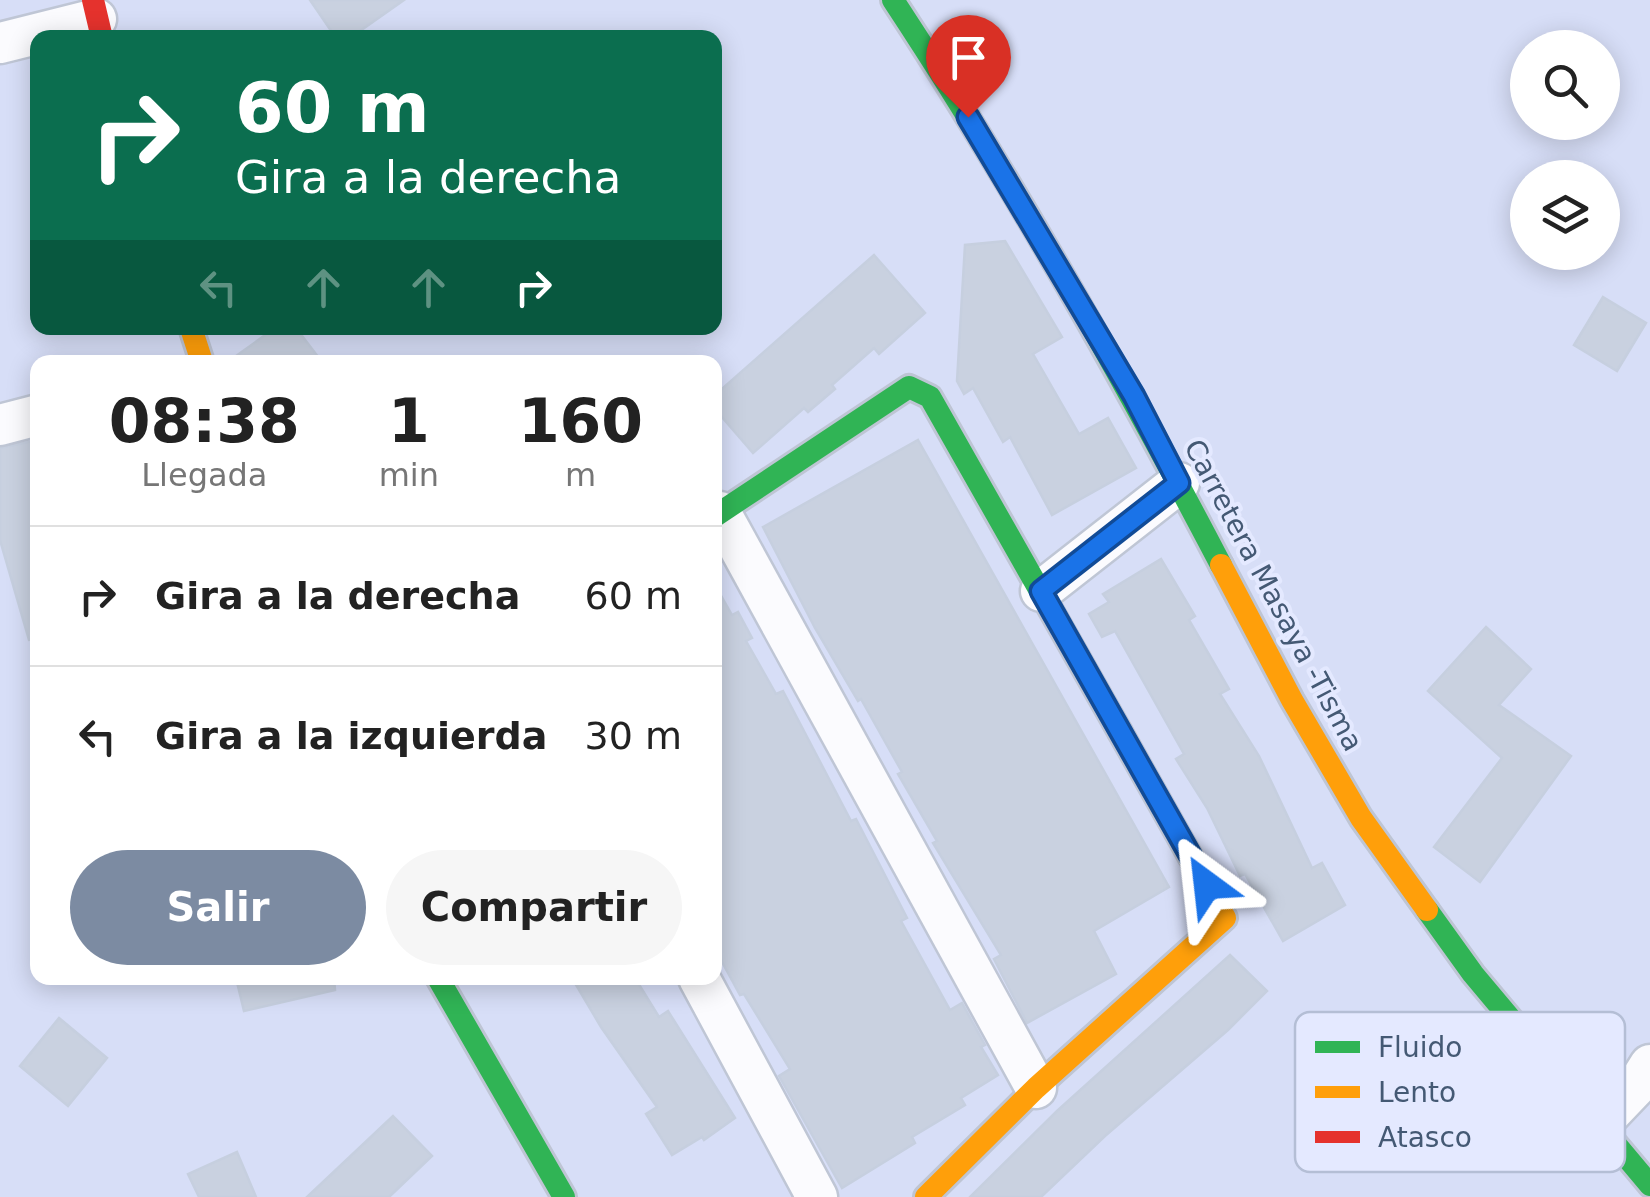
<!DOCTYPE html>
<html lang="es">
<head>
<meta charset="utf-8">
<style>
  body { margin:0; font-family:"DejaVu Sans",sans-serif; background:#f6f6f6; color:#222; height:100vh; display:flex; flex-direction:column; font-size:38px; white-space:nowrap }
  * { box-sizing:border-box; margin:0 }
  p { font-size:32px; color:#767676 }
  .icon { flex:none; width:55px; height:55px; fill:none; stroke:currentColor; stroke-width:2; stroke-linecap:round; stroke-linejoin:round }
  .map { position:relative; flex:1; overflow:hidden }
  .panel { position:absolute; left:30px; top:355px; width:692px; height:630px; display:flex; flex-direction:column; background:#fff; border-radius:20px; box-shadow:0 5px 25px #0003 }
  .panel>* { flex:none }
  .banner { position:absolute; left:30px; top:30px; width:692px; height:305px; border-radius:20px; box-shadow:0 5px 25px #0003; background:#0b6e4f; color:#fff; overflow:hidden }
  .controls { position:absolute; left:1510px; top:30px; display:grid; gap:20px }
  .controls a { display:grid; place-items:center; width:110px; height:110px; border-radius:50%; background:#fff; box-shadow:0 5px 25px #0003; font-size:50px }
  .pin { position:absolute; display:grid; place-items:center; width:85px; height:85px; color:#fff; margin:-102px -42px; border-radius:50% 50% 50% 0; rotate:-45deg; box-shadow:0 0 10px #0007 }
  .pin .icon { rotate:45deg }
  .me { position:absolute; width:110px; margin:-55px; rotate:330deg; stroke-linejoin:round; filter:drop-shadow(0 0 8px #0008) }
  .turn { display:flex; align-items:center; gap:35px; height:210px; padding:0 40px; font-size:45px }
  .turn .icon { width:130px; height:130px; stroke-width:2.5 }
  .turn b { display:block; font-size:70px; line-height:85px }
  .lanes { display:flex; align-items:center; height:95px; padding:0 40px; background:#0003; justify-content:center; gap:50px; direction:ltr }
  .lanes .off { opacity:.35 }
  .eta { display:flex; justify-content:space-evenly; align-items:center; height:170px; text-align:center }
  .eta b { font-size:60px; font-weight:700; line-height:70px }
  .cta { display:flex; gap:20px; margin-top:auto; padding:20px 40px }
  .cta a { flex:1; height:115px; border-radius:60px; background:#7c8ba2; color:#fff; font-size:40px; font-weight:700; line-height:115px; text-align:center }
  .cta a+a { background:#f6f6f6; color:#222 }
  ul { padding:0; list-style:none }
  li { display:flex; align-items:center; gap:30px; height:140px; padding:0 40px; border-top:2px solid #e0e0e0 }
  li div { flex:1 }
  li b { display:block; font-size:38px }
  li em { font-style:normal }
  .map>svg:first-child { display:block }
</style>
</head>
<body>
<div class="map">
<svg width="1650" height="1197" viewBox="0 0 1650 1197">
  <rect width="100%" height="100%" fill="#e4e7f6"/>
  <!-- residential -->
  <path fill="#d7def7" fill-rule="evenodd" d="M0,0H1650V1197H0ZM38,38H715V328H38ZM1528,48H1602V122H1528ZM1528,178H1602V252H1528ZM38,362H715V978H38Z"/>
  <!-- building -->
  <g fill="#c9d1e0" stroke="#c6cfdf" stroke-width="2.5">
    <polygon points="310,0 404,0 350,38 336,38"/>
    <polygon points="1005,241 1062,337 1033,354 1079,434 1108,418 1136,468 1052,515 1010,437 1003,442 973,388 964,394 957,381 965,245"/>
    <polygon points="874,255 925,313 879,354 874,348 832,385 835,389 808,412 804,408 753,453 715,409 715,395"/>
    <polygon points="1603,297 1646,323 1617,371 1574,345"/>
    <polygon points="275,328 296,328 322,362 232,362 232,359"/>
    <polygon points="38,440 38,639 29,640 0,540 0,448"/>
    <polygon points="918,440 1169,887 1094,931 1116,974 1027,1023 994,959 1001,955 933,843 937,841 898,774 902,772 861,699 858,701 815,628 763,527"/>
    <polygon points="1161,559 1195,616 1189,620 1229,689 1220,694 1259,756 1312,868 1322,863 1345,905 1283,941 1245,874 1240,876 1207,808 1176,759 1184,754 1115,631 1102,637 1089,614 1109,602 1103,594"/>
    <polygon points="715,585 732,615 738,612 752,638 746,641 776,694 783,691 851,821 856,819 907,918 901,921 950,1010 962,1003 985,1045 981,1047 998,1075 961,1098 965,1105 912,1137 915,1143 842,1188 779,1076 790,1069 744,994 740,995 715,949"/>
    <polygon points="1486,627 1531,669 1499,705 1571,756 1480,882 1434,847 1502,758 1428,691"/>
    <polygon points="1230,955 1267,991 1228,1030 1105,1136 1041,1197 970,1197 1057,1111"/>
    <polygon points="236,978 334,978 335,990 244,1011"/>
    <polygon points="572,978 635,978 659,1017 668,1011 735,1118 704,1140 702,1137 672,1155 646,1114 657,1107 601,1027"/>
    <polygon points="59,1018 107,1058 68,1106 20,1066"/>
    <polygon points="393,1116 432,1156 389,1197 307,1197"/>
    <polygon points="237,1152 256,1197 199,1197 188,1174"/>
  </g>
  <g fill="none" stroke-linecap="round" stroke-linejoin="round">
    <!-- street casing -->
    <g stroke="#bfc6d5" stroke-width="45">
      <g id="street">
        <polyline points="0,43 96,19"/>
        <polyline points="0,425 38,415"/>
        <polyline points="720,512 1036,1088"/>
        <polyline points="1041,591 1179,483"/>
        <polyline points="699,978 817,1197"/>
        <polyline points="1598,1126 1638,1084 1650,1065"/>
      </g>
    </g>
    <!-- fast casing -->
    <g stroke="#bec5d4" stroke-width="28">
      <g id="fast">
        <path d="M893,0C1013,182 1120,372 1221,565"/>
        <polyline points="715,516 909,387 930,397 1120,732"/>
        <polyline points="1427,910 1473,974 1650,1185"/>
        <polyline points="438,978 564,1197"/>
      </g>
    </g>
    <!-- slow casing -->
    <g stroke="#bec5d4" stroke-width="28">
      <g id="slow">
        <polyline points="191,328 202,362"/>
        <polyline points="1221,565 1292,700 1361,818 1427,910"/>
        <polyline points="926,1197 1036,1088 1225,918 1120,732"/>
      </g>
    </g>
    <!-- jam casing -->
    <g stroke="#bec5d4" stroke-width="28">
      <polyline id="jam" points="93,0 102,38"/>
    </g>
    <!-- street -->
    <use href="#street" stroke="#fbfbfe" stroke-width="40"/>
    <!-- fast -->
    <use href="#fast" stroke="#30b455" stroke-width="22"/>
    <!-- slow -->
    <use href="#slow" stroke="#ff9f0a" stroke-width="22"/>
    <!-- jam -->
    <use href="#jam" stroke="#e5322d" stroke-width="22"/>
  </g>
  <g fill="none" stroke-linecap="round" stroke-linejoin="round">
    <!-- route casing -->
    <g stroke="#114b97" stroke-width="25">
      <polyline id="route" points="968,117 1134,396 1179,483 1041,591 1207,885"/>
    </g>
    <!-- route -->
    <use href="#route" stroke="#1a73e8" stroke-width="18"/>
  </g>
  <g text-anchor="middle" stroke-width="8" stroke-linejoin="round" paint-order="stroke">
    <!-- street labels -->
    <g font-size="28" fill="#445974" stroke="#e4e9ff">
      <text transform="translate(1274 595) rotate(62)" y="10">Carretera Masaya -Tisma</text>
    </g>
  </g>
  <!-- legend -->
  <rect x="1295" y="1012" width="330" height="160" rx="15" fill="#e4e9ff" stroke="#b4bed5" stroke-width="2.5"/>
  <rect x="1315" y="1041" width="45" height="12" fill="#30b455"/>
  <rect x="1315" y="1086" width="45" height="12" fill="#ff9f0a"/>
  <rect x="1315" y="1131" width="45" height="12" fill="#e5322d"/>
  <g font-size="28" fill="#445974">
    <text x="1378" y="1057">Fluido</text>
    <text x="1378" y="1102">Lento</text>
    <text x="1378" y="1147">Atasco</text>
  </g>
</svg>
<div class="controls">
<a><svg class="icon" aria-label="search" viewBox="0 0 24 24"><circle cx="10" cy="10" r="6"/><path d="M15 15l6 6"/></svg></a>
<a><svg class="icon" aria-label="layers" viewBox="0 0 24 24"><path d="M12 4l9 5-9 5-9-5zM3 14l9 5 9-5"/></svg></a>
</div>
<div class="pin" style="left:968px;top:117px;background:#d93025"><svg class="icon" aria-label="arrive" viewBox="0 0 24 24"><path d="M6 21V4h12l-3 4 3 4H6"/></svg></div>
<svg class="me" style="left:1207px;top:885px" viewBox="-20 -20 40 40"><path d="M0-17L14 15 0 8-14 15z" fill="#1a73e8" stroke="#fff" stroke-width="4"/></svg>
<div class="banner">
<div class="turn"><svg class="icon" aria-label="right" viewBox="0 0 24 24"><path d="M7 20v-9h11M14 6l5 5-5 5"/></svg><div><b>60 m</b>Gira a la derecha</div></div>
<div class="lanes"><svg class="icon off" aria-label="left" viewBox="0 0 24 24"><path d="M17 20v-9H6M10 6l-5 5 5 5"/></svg><svg class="icon off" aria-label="ahead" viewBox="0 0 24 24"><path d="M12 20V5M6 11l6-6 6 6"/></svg><svg class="icon off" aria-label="ahead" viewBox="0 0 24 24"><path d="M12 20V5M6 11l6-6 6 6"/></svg><svg class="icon" aria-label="right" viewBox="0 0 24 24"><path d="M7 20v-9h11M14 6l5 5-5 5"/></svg></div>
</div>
<section class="panel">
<div class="eta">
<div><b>08:38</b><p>Llegada</p></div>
<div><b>1</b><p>min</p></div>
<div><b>160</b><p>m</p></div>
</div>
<ul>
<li><svg class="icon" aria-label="right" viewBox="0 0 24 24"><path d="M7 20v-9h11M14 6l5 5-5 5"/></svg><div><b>Gira a la derecha</b></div><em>60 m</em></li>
<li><svg class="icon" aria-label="left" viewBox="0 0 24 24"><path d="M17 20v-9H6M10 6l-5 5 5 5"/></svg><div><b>Gira a la izquierda</b></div><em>30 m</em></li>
</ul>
<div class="cta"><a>Salir</a><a>Compartir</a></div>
</section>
</div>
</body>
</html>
